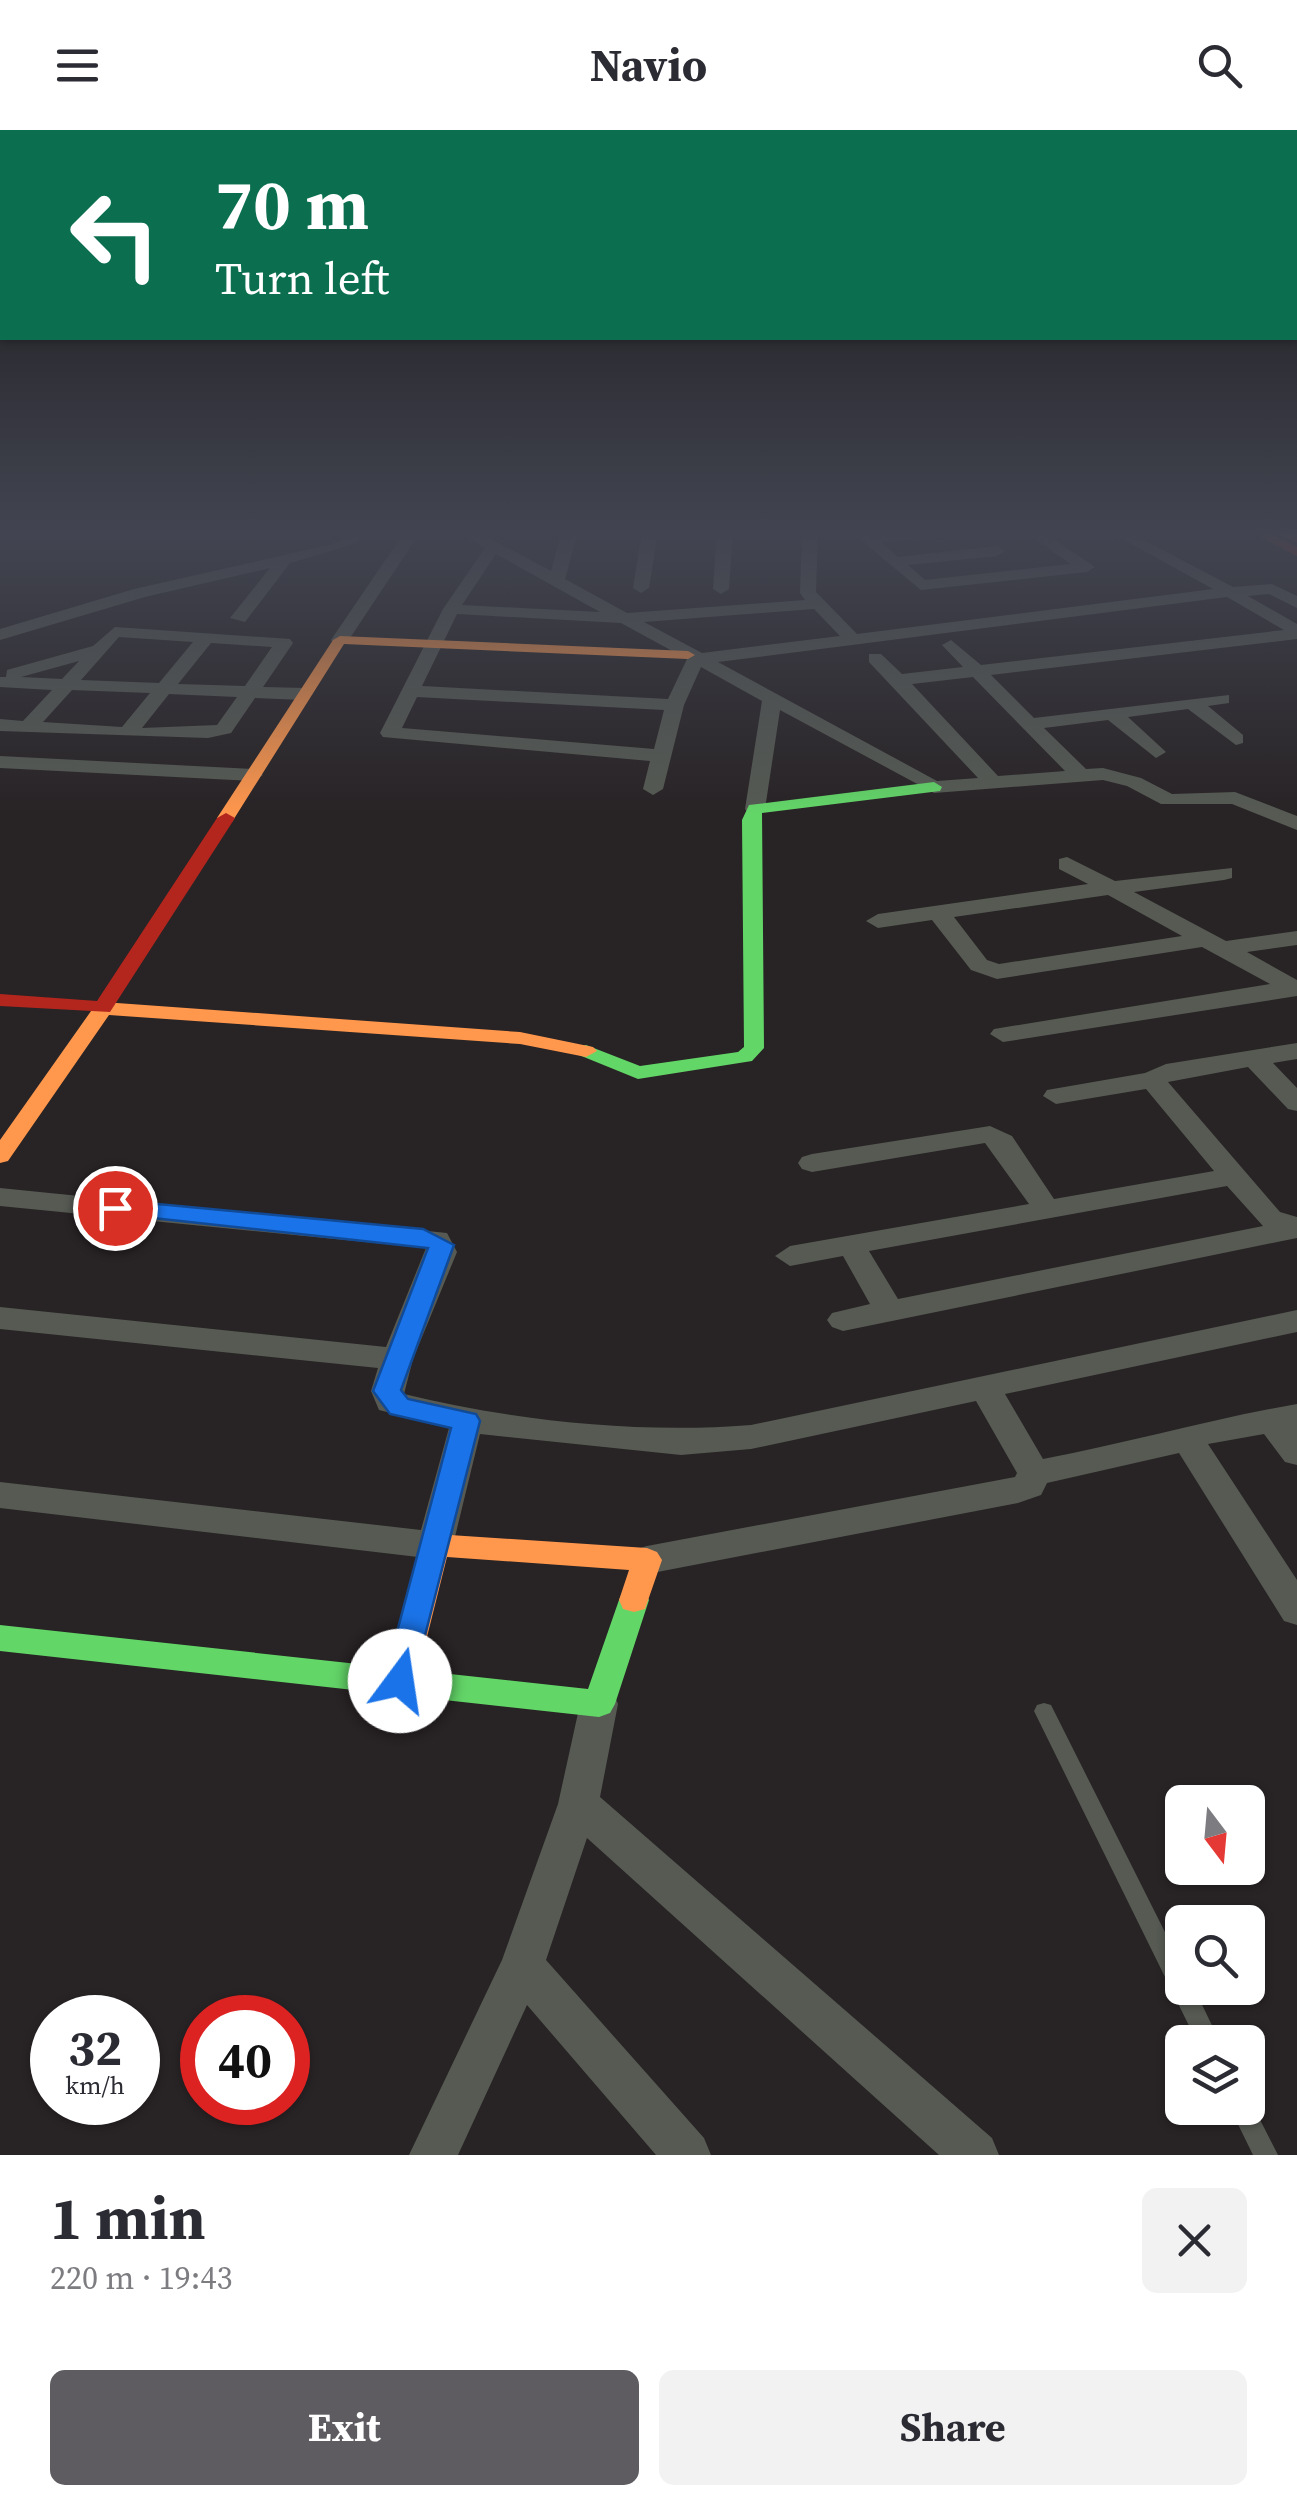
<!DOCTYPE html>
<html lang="en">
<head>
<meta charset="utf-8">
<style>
  body { margin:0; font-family:"Source Serif 4",serif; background:#f2f2f3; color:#2b2b33; height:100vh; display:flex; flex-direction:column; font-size:38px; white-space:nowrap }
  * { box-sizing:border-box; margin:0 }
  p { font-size:32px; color:#7c7c81 }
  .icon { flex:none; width:55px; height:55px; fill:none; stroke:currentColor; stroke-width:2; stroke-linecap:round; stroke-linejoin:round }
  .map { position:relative; height:2025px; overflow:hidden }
  .sheet { display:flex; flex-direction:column; background:#fff; flex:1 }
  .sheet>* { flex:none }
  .banner { position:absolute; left:0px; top:0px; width:1298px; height:210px; box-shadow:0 2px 8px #0004; background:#0b6e4f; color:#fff; overflow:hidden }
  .needle { width:65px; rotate:164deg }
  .buttons { position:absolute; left:1165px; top:1655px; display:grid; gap:20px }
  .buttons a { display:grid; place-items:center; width:100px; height:100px; border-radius:15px; background:#fff; box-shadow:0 2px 8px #0004; font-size:50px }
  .speed { position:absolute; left:30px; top:1865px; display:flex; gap:20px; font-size:50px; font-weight:700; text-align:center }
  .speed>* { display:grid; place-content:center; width:130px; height:130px; border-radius:50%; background:#fff; box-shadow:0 2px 8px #0004; line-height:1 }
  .speed small { font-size:25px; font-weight:400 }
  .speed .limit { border:15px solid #d22; background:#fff; color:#111 }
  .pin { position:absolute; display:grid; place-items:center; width:85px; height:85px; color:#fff; margin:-42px; border:5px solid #fff; border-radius:50%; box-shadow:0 2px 10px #0007 }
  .me { position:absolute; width:110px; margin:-55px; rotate:14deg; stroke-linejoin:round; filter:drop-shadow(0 0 8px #0008) }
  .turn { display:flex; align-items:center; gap:35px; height:210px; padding:0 50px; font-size:45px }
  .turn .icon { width:130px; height:130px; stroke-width:2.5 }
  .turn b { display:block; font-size:70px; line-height:85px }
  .round { display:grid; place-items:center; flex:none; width:105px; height:105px; border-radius:15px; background:#f2f2f3 }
  .overview { display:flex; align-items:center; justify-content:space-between; height:170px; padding:0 50px }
  h1 { font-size:60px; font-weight:700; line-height:75px }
  .action { display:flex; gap:20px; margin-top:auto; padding:20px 50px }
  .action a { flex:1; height:115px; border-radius:15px; background:#5e5c61; color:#fff; font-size:40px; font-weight:700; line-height:115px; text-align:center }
  .action a+a { background:#f2f2f3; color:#2b2b33 }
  header { display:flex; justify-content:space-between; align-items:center; height:130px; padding:0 50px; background:#fff; font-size:45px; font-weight:700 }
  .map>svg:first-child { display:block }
</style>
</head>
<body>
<header><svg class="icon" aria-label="menu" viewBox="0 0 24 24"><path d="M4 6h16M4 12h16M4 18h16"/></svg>Navio<svg class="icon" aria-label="search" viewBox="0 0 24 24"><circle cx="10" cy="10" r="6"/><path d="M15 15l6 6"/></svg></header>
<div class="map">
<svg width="1297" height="2025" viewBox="0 0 1297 2025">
  <rect width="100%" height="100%" fill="#282325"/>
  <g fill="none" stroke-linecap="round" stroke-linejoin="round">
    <!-- lane -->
    <g fill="#565a53" fill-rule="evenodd">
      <polygon points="1044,1573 1051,1575 1182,1836 1182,1858 1194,1858 1220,1912 1197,1912 1034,1581 1037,1575"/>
      <polygon points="1248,1969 1250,1970 1278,2025 1253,2025 1230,1978 1248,1978"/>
    </g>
    <!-- street -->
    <g fill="#565a53" fill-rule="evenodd">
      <polygon points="346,401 362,401 357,413 290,433 245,492 230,488 270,438 145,467 0,510 0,499 134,459 333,414 345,408"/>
      <polygon points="405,401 421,401 346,514 334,514 331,510"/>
      <path d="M457,401H476L551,441L562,401H578L565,449L627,483L805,470L800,463L802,401H818L816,462L857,504L1213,459L1108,401H1127L1233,457L1272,454L1297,466V478L1269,464L1248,466L1297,494V509L991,545L1034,588L1229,565V573L1208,576L1243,605V613L1236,615L1188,579L1128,587L1166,622L1156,628L1108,590L1044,598L1086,639L1103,638L1141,648L1172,664L1235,662L1297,686V700L1232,674H1161L1127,656L1103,650L934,663L780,580L765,679L762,683H748L745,679L762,571L701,537L684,575L663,659L653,665L643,659L650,631L383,607L380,603L443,479L485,418ZM496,424L600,482L462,475ZM1227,467L1284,500L981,535L951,510L942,515L963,537L902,544L881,524H869V532L978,648L937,651L718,532ZM814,479L840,506L702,523L644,492ZM457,484L621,493L687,529L668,569L422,556ZM973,547L1065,641L998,646L912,554ZM417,567L664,580L654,619L402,598Z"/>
      <polygon points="642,401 658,401 649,458 641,463 633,458"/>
      <polygon points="717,401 733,401 729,459 721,464 713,459"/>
      <polygon points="850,401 960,401 952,406 881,412 898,427 997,416 1005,421 997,426 908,435 925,450 1071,434 1024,401 1042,401 1095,437 1087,442 921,460"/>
      <path d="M115,497L290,509L293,513L263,557L304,558L313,564L304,570L255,568L231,603L208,608L0,601V589L23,591L52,560L0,557V547H6L7,540L93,516ZM119,507L193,512L159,553L81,550ZM211,513L272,517L245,556L178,554ZM79,531L62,549L21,547ZM72,560L150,563L122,597L43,592ZM169,564L237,567L217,595L142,598Z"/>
      <polygon points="0,626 253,639 263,645 253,651 0,638"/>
      <path d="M1067,727L1115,751L1232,738V748L1224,750L1134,762L1226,811L1297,801V815L1247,822L1297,850V866L1003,912L990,904L994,899L1270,854L1202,817L997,849L971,840L932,790L878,798L866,791L878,784L1088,754L1059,739V729ZM1108,765L1182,806L999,834L987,830L954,787Z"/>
      <path d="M1297,913V929L1273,933L1297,958V981L1288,979L1248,937L1168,952L1280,1082L1297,1087V1108L843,1201L832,1197L827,1190L832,1183L870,1174L843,1126L790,1136L775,1126L790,1116L1029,1074L985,1013L812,1042L802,1039L798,1033L802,1027L812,1024L990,996L1012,1006L1054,1069L1214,1041L1146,959L1056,974L1043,966L1047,960L1145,943L1166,934ZM1227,1056L1263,1096L898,1169L869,1121Z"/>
      <path d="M0,1058L447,1103L457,1122L413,1229L404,1264C515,1291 637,1304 751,1295L1297,1180V1202L1005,1264L1043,1329C1128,1313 1211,1289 1297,1274V1335L1285,1332L1264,1304L1208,1314L1297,1450V1495L1284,1491L1179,1323L1047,1353L1041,1365L1018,1373L647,1444L634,1440L629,1430L634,1420L647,1416L1015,1347L1017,1343L976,1271L751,1319L681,1325L480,1304L453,1415L448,1425L435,1429L0,1378V1352L421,1400L449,1298L379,1280L371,1261L378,1238L0,1199V1177L386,1217L426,1118L0,1076Z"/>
      <polygon points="599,1558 613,1562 618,1574 600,1667 992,2008 999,2025 939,2025 587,1708 546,1830 704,2008 711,2025 656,2025 527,1875 458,2025 409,2025 502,1830 558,1674 580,1574 585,1562"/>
    </g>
    <!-- fast -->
    <g fill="#63d668" fill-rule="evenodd">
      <polygon points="934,652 942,657 940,661 762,683 764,918 752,931 638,949 579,925 575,921 579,917 586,915 640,936 738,922 744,917 742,690 749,675"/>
      <polygon points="634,1458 645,1461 649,1470 615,1574 610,1583 599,1587 0,1521 0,1495 588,1559 619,1470 623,1461"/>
    </g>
    <!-- slow -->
    <g fill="#ff974d" fill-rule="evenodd">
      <polygon points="340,506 688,521 695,525 688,529 344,514 232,692 220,692 217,688 333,510"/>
      <polygon points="103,872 520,902 593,917 597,921 586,927 520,914 109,885 8,1031 0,1033 0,1010 96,874"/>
      <polygon points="435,1404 647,1418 657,1422 662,1430 645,1479 634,1482 623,1479 619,1470 629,1440 447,1427 416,1551 411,1560 400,1564 389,1560 384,1551 420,1415 425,1407"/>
    </g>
    <!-- jam -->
    <g fill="#b3261e" fill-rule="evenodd">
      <polygon points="1250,401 1266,401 1297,417 1297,426"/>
      <polygon points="1275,401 1297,404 1297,413 1277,404"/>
      <polygon points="226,683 235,688 110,882 0,876 0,864 97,871 217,688"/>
    </g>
  </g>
  <!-- sky -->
  <linearGradient id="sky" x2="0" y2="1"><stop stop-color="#161314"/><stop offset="0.59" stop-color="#424551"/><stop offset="1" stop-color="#424551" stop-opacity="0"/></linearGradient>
  <rect width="1297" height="684" fill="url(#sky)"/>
  <!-- route -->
  <polygon fill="#1a73e8" stroke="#114b97" stroke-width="2.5" points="115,1070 423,1099 454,1115 401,1260 408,1269 476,1284 480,1291 411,1560 400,1564 389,1560 384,1551 451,1298 390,1284 373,1261 428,1118 107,1083 103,1078"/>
</svg>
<div class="buttons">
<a><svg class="needle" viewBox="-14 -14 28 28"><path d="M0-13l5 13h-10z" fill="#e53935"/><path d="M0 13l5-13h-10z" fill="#7c7c81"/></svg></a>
<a><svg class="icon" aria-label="search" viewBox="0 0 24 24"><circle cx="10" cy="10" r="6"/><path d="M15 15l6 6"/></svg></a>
<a><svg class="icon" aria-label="layers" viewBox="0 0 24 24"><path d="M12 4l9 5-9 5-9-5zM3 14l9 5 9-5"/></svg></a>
</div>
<div class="speed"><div>32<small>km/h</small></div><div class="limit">40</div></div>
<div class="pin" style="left:115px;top:1078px;background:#d93025"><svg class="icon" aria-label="arrive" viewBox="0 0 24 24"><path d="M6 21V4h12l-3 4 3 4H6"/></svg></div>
<svg class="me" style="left:400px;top:1551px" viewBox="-20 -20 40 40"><circle r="19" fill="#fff"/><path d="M0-13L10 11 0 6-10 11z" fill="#1a73e8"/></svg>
<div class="banner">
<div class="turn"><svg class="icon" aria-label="left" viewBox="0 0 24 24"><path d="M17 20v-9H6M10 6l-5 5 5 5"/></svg><div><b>70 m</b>Turn left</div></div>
</div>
</div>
<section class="sheet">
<div class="overview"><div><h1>1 min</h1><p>220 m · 19:43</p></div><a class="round"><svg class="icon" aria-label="close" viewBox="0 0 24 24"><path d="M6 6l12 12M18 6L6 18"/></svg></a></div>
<div class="action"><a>Exit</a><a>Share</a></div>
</section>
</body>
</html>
